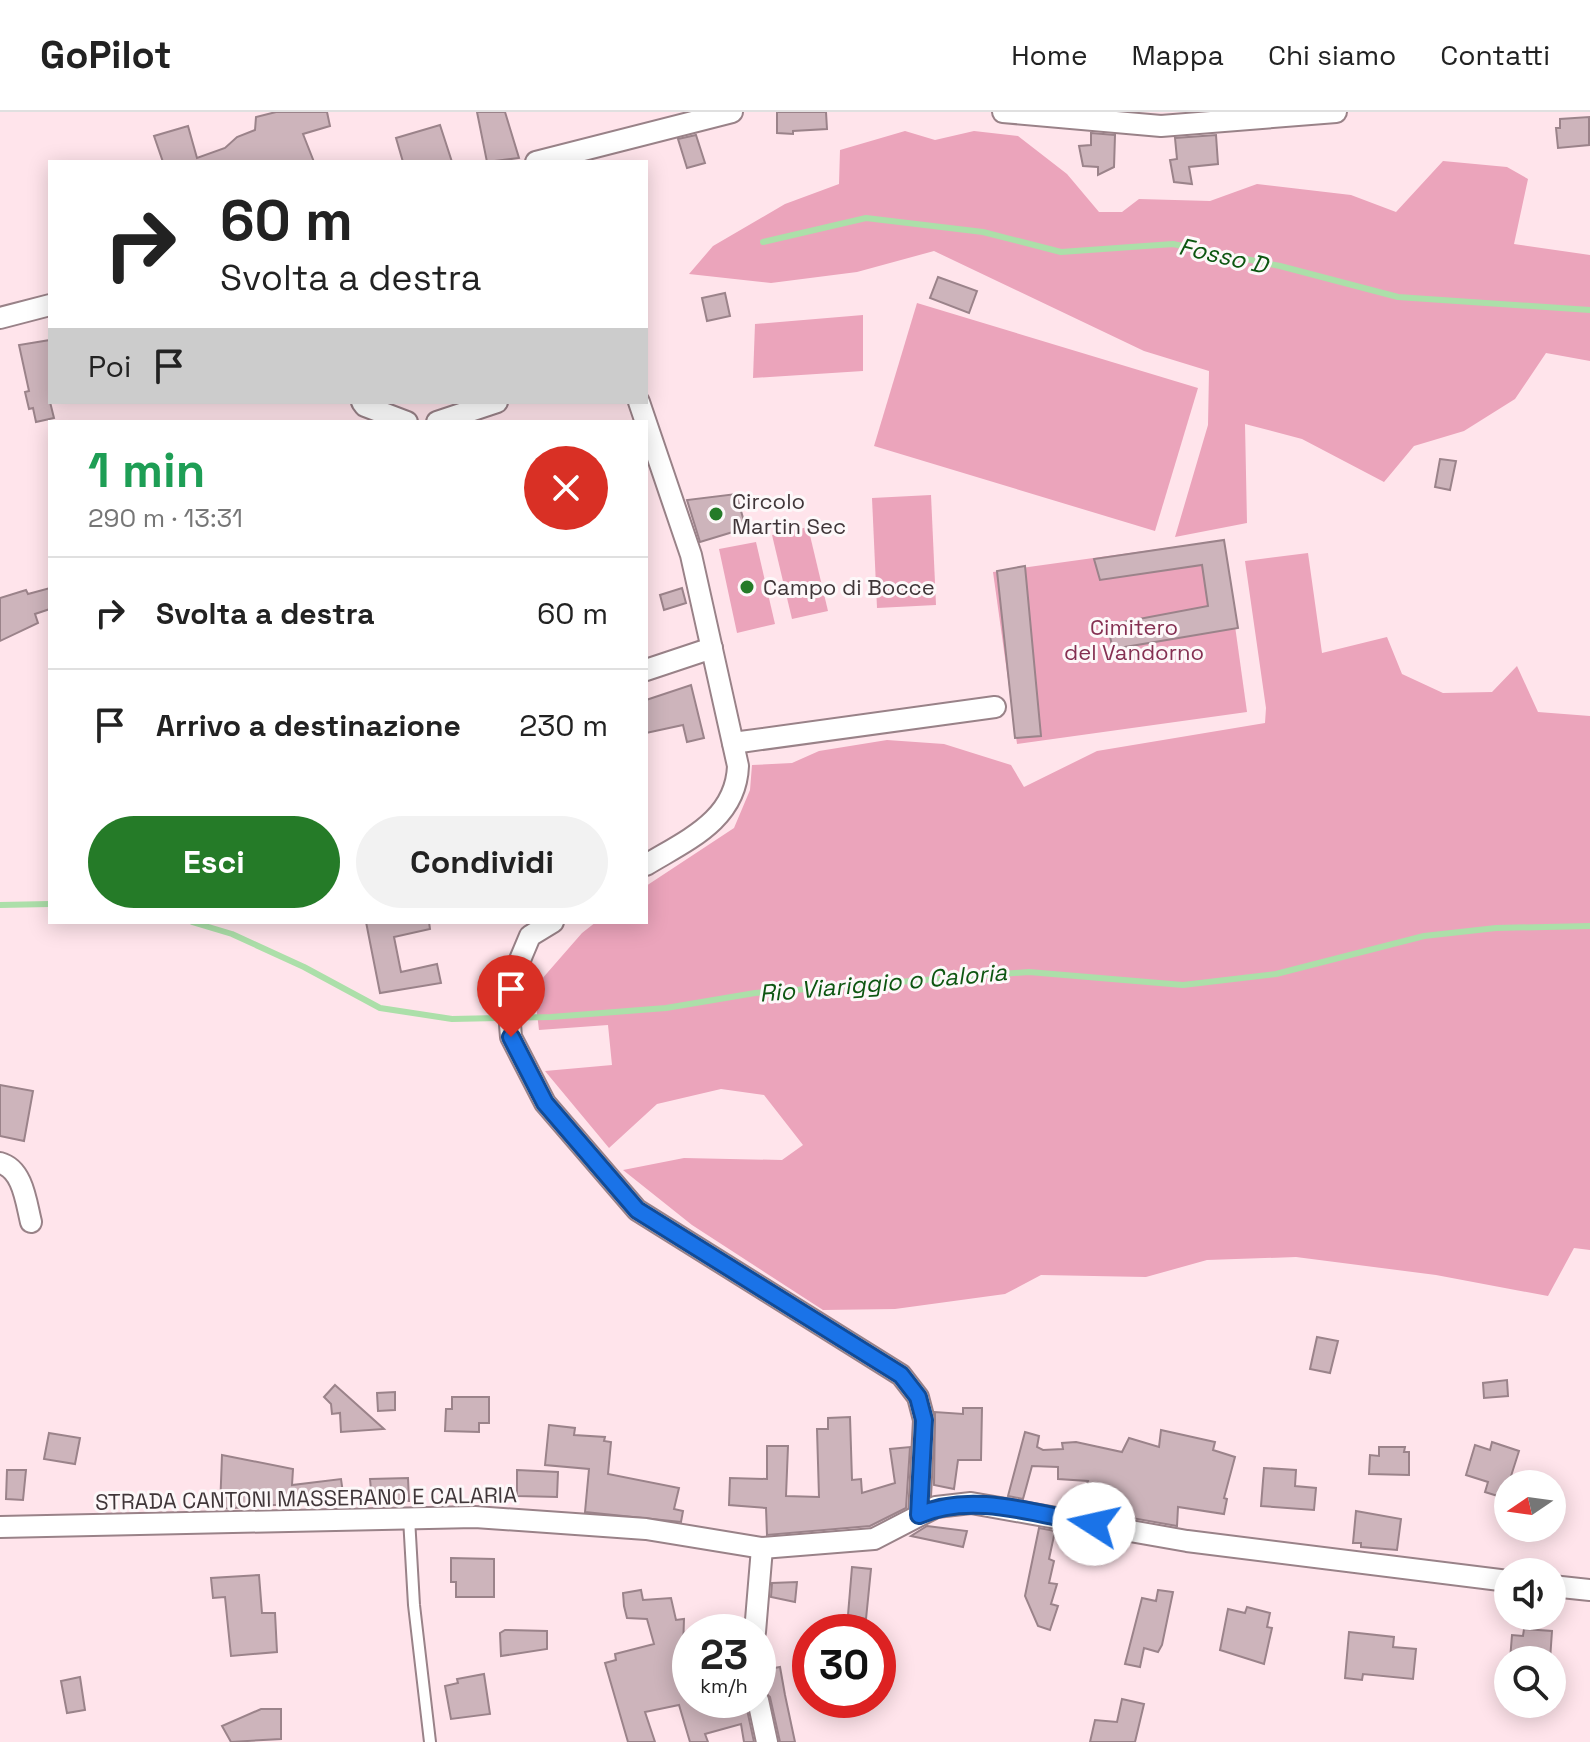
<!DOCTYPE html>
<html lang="it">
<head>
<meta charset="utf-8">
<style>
  body { margin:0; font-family:"Space Grotesk",sans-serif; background:#f2f2f2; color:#222; height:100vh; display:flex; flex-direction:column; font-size:30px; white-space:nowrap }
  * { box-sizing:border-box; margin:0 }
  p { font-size:26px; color:#767676 }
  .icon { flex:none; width:44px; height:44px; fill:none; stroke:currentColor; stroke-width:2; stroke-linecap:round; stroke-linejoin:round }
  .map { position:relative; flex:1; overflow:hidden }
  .sheet { position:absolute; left:48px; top:308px; width:600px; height:504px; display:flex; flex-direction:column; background:#fff; border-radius:0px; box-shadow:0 4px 20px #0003 }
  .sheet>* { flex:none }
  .hud { position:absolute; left:48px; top:48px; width:600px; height:244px; border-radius:0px; box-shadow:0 4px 20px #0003; background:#fff; color:#222; overflow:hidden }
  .needle { width:52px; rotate:257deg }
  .controls { position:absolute; left:1494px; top:1358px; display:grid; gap:16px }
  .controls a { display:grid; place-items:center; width:72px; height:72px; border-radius:50%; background:#fff; box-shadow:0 4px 20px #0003; font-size:40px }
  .speed { position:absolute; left:672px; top:1502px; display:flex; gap:16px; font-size:40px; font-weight:700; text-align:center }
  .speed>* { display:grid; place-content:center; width:104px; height:104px; border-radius:50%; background:#fff; box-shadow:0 4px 20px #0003; line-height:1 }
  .speed small { font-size:20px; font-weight:400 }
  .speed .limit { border:12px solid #d22; background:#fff; color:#111 }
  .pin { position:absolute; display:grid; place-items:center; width:68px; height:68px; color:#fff; margin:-82px -34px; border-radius:50% 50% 50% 0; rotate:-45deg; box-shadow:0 0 8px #0007 }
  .pin .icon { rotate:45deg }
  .me { position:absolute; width:88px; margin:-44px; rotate:280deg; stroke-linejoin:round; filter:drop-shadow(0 0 6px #0008) }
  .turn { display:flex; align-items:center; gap:28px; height:168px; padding:0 40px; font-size:36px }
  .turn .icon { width:104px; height:104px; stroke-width:2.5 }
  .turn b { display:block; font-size:56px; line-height:68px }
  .then { display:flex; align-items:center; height:76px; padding:0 40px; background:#0003; gap:16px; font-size:30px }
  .round { display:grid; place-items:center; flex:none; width:84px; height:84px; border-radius:42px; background:#f2f2f2 }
  .head { display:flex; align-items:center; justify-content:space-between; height:136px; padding:0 40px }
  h1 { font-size:48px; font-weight:700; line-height:60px; color:#1e9e55 }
  .action { display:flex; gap:16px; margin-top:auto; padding:16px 40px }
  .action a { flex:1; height:92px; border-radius:48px; background:#257b28; color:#fff; font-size:32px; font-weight:700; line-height:92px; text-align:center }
  .action a+a { background:#f2f2f2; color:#222 }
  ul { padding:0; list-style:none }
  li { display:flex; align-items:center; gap:24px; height:112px; padding:0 40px; border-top:2px solid #e0e0e0 }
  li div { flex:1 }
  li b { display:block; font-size:30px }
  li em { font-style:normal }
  header { display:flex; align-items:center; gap:48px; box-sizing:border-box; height:112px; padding:0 40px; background:#fff; border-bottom:2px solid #e0e0e0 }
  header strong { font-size:38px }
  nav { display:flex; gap:44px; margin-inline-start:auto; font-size:28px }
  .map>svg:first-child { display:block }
</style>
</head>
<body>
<header>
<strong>GoPilot</strong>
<nav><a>Home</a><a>Mappa</a><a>Chi siamo</a><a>Contatti</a></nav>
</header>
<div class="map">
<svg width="1590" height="1630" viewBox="0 0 1590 1630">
  <rect width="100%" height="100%" fill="#ffe4eb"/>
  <!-- green -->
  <g fill="#eba4bb">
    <polygon points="905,19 935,28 974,19 1018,24 1067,62 1099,100 1122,100 1139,87 1210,89 1257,72 1351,83 1396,100 1443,49 1507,55 1528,67 1514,132 1590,143 1590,249 1546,241 1515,287 1464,319 1414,334 1384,370 1302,327 1245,312 1247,411 1175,425 1208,313 1209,259 1144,239 934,139 857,160 771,171 689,162 713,134 785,92 839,72 840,38"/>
    <polygon points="917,191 1198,276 1155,419 874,334"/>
    <polygon points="863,203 863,259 753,266 755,212"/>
    <polygon points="931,383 936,493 877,496 872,386"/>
    <polygon points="808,415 828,499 792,507 772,423"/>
    <polygon points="1223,428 1247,600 1017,632 993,460"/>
    <polygon points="756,430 775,512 737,521 719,437"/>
    <polygon points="1308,441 1322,541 1387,525 1402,562 1443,581 1492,580 1517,554 1538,600 1590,604 1590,1138 1574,1136 1548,1184 1436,1163 1296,1145 1207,1148 1146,1165 1041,1163 1005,1182 895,1197 823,1198 692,1113 623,1058 684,1046 782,1048 803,1033 764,983 721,977 657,992 609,1036 545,959 612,953 608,913 539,918 534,876 582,821 596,810 646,810 646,774 734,716 750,678 752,653 792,651 819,639 887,628 944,632 1011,653 1024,675 1097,639 1265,611 1266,596 1245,449"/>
  </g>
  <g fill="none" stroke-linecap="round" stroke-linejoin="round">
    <!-- stream -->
    <g stroke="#acdfa9" stroke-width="6">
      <polyline points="763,130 866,106 983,120 1061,140 1173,132 1280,154 1398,185 1590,198"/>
      <polyline points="0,793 50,792"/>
      <polyline points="192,810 232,822 304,855 380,896 452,907 551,905 666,896 755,881 1029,860 1183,873 1276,862 1424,824 1496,816 1590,814"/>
    </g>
  </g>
  <!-- building -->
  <g fill="#cdb4bb" stroke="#9b838a" stroke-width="2">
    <polygon points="276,0 327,0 330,14 303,22 314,50 163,50 154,24 188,14 197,46 225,36 237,25 255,18 256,5"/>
    <polygon points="477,0 505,0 519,46 487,50"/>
    <polygon points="777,0 826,0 827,17 793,19 793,22 777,21"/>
    <polygon points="1589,5 1589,33 1558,36 1556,16 1560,16 1560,7"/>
    <polygon points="440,13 452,50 403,50 396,26"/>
    <polygon points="1091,21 1115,23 1114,55 1098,63 1098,55 1083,54 1079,34 1091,33"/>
    <polygon points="696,23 705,51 687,56 678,27"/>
    <polygon points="1216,23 1218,52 1189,55 1192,72 1174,70 1170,48 1177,47 1175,26"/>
    <polygon points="938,165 977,179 969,201 930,186"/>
    <polygon points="725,181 730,204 707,209 702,186"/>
    <polygon points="50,228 50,290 54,306 36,310 33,296 29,297 25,280 29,279 19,233"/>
    <polygon points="1440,347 1456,349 1450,378 1435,375"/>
    <polygon points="736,382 746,416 700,430 687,388"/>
    <polygon points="1224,428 1238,516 1113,537 1107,513 1208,494 1202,453 1100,468 1094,447"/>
    <polygon points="1025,454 1041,624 1015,626 997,459"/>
    <polygon points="50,476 50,497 35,502 38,511 0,529 0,486 26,478 28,482"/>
    <polygon points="682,476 686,491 664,498 660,483"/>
    <polygon points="691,573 704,626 687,630 683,613 646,621 646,588"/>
    <polygon points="366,810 429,810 430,817 394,825 401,860 437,852 441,871 380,881"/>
    <polygon points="0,973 33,979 24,1029 0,1024"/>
    <polygon points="1317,1225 1338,1229 1330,1261 1310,1257"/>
    <polygon points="1507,1268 1508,1284 1484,1286 1483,1271"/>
    <polygon points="335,1273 384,1317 341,1320 340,1301 332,1302 331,1292 324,1285"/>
    <polygon points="395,1280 395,1298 378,1299 377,1281"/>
    <polygon points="452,1285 489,1285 489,1311 479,1311 479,1320 445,1319 446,1297 452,1297"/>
    <polygon points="963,1296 982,1296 981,1348 958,1348 954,1377 934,1373 935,1300 963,1302"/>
    <polygon points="850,1305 852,1368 861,1367 862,1381 895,1371 890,1337 910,1335 906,1396 870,1414 767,1423 766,1396 729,1393 730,1366 767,1367 767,1334 788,1334 786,1384 819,1385 817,1317 828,1317 828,1306"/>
    <polygon points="549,1313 575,1316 574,1323 605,1325 604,1329 611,1330 608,1362 679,1376 674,1397 683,1399 681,1410 585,1400 589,1357 545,1353"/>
    <polygon points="1161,1318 1215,1330 1213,1338 1235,1345 1224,1386 1227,1387 1224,1402 1178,1395 1177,1414 1081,1397 1088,1369 1058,1367 1058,1355 1032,1354 1023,1387 1008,1384 1025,1320 1039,1324 1037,1335 1043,1338 1063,1337 1062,1331 1076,1330 1122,1340 1129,1326 1159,1335"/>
    <polygon points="49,1321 80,1326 75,1352 44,1347"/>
    <polygon points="1492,1330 1519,1339 1504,1386 1485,1380 1488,1370 1466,1363 1475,1333 1490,1338"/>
    <polygon points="1379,1335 1405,1335 1404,1340 1409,1340 1409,1363 1369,1362 1370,1343 1379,1344"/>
    <polygon points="222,1343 293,1357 292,1373 341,1367 344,1388 220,1397"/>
    <polygon points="1264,1356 1296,1358 1295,1374 1316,1376 1314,1398 1261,1394"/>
    <polygon points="7,1358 26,1358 23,1388 6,1387"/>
    <polygon points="517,1358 558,1360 557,1385 517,1384"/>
    <polygon points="408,1366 409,1389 372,1389 370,1367"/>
    <polygon points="1356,1399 1401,1407 1397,1438 1361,1435 1361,1431 1353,1431"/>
    <polygon points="927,1414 967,1419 963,1435 911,1424"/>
    <polygon points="1039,1416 1055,1419 1049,1447 1054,1449 1049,1471 1057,1472 1051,1492 1058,1494 1050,1518 1038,1514 1025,1484"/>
    <polygon points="451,1446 494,1447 494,1485 456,1485 456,1470 451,1470"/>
    <polygon points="852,1455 871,1457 866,1507 848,1503"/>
    <polygon points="259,1463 262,1501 275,1501 277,1540 231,1544 225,1485 213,1486 211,1466"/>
    <polygon points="797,1470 795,1490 771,1485 772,1471"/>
    <polygon points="641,1478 643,1488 671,1486 676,1508 684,1507 683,1537 690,1557 690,1588 745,1588 754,1630 744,1630 741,1612 705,1622 708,1630 690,1630 679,1593 645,1600 655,1630 628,1630 605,1551 616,1548 615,1542 654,1532 647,1507 627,1506 624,1494 623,1481"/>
    <polygon points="1158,1478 1173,1480 1162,1533 1158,1540 1144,1536 1140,1555 1125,1552 1142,1486 1156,1489"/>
    <polygon points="1247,1495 1270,1501 1267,1515 1272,1516 1264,1552 1220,1538 1228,1497 1245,1501"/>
    <polygon points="1524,1517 1552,1519 1550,1548 1510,1548 1512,1523 1523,1524"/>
    <polygon points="505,1518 547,1519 547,1537 501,1544 500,1521"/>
    <polygon points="1349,1520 1394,1525 1393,1535 1416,1537 1413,1567 1363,1562 1362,1568 1345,1566"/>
    <polygon points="780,1555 785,1583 795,1630 780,1630 770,1585 759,1575 762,1575 758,1559"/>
    <polygon points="484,1562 490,1602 451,1607 445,1574 458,1571 457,1567"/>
    <polygon points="80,1565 85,1598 67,1601 61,1569"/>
    <polygon points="1122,1587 1144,1592 1135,1630 1090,1630 1095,1608 1117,1610"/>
    <polygon points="261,1597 281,1597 281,1627 231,1630 222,1614"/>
  </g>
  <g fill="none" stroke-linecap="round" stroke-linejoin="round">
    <!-- service casing -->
    <g stroke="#998288" stroke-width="14">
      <polyline id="service" points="409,1406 414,1493 430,1630"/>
    </g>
    <!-- minor casing -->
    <g stroke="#998288" stroke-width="24">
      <g id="minor">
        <polyline points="1003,0 1161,14 1336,0"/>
        <polyline points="536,50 732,0"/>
        <polyline points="0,206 50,193"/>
        <polyline points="362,290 365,294 407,310"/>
        <path d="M639,290L691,443L738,654C736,708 687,728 646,753"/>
        <polyline points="437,310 497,290"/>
        <polyline points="646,558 712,536"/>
        <polyline points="733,631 995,595"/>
        <polyline points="553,810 530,824 511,869 508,887 511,925 545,991 637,1098 901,1263 918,1285 924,1308 919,1403"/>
        <path d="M0,1051C23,1057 26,1090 31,1110"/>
        <polyline points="0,1415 475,1405 646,1417 762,1436 874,1427 936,1395 971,1391 1187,1429 1508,1469"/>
        <polyline points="1552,1474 1590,1478"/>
        <polyline points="755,1520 762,1436"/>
        <polyline points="758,1588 767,1630"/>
      </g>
    </g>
    <!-- service -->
    <use href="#service" stroke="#fff" stroke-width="10"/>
    <!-- minor -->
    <use href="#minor" stroke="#fff" stroke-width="20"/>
  </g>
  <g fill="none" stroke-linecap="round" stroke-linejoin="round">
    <!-- route casing -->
    <g stroke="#114b97" stroke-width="20">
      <path id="route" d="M511,925L545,991L637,1098L901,1263L918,1285L924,1308L919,1403C973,1379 1038,1403 1094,1412"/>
    </g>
    <!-- route -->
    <use href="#route" stroke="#1a73e8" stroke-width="14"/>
  </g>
  <!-- markers -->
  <g fill="#257b28" stroke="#fdf8f9" stroke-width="3">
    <circle cx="716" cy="402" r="8"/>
    <circle cx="747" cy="475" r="8"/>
  </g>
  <g text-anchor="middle" stroke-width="6" stroke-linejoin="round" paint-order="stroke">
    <!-- poi labels -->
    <g font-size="22" fill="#403639" stroke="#fdf8f9" text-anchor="start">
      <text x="732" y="397">Circolo<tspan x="732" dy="25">Martin Sec</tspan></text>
      <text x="763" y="483">Campo di Bocce</text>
    </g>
    <!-- park labels -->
    <g font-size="22" fill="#853052" stroke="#fdf8f9">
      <text x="1134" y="523">Cimitero<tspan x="1134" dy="25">del Vandorno</tspan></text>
    </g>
    <!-- street labels -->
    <g font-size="22" fill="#403639" stroke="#fdf8f9">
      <text transform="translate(306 1386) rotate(-1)" y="8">STRADA CANTONI MASSERANO E CALARIA</text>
    </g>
    <!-- water labels -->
    <g font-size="24" font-style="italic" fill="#0d5611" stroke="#fdf8f9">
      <text transform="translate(1223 144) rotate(13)" y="8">Fosso D</text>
      <text transform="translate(883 871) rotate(-5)" y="8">Rio Viariggio o Caloria</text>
    </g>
  </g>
</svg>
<div class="controls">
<a><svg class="needle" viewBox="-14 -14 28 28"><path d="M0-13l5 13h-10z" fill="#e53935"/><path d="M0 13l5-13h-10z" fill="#767676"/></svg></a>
<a><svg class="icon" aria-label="sound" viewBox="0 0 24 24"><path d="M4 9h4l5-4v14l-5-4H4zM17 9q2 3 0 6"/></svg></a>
<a><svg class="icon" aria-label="search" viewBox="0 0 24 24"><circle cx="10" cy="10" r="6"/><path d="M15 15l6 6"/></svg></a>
</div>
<div class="speed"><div>23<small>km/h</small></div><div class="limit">30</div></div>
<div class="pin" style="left:511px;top:925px;background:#d93025"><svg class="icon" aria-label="arrive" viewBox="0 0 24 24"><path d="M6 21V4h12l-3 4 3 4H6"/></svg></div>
<svg class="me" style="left:1094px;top:1412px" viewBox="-20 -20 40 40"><circle r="19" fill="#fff"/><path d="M0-13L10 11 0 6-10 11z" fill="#1a73e8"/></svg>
<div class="hud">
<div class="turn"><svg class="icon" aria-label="right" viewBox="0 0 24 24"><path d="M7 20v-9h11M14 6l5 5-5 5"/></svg><div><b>60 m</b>Svolta a destra</div></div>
<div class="then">Poi<svg class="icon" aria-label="arrive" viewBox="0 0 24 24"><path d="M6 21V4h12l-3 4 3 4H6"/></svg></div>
</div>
<section class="sheet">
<div class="head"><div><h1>1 min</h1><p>290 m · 13:31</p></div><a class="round" style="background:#d93025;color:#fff"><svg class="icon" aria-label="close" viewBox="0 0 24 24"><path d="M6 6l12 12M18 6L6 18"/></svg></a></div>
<ul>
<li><svg class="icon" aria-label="right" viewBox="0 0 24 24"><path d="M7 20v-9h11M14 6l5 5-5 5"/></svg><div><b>Svolta a destra</b></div><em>60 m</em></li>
<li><svg class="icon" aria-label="arrive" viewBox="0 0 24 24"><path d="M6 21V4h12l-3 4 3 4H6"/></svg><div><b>Arrivo a destinazione</b></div><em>230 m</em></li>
</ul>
<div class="action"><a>Esci</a><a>Condividi</a></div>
</section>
</div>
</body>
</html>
